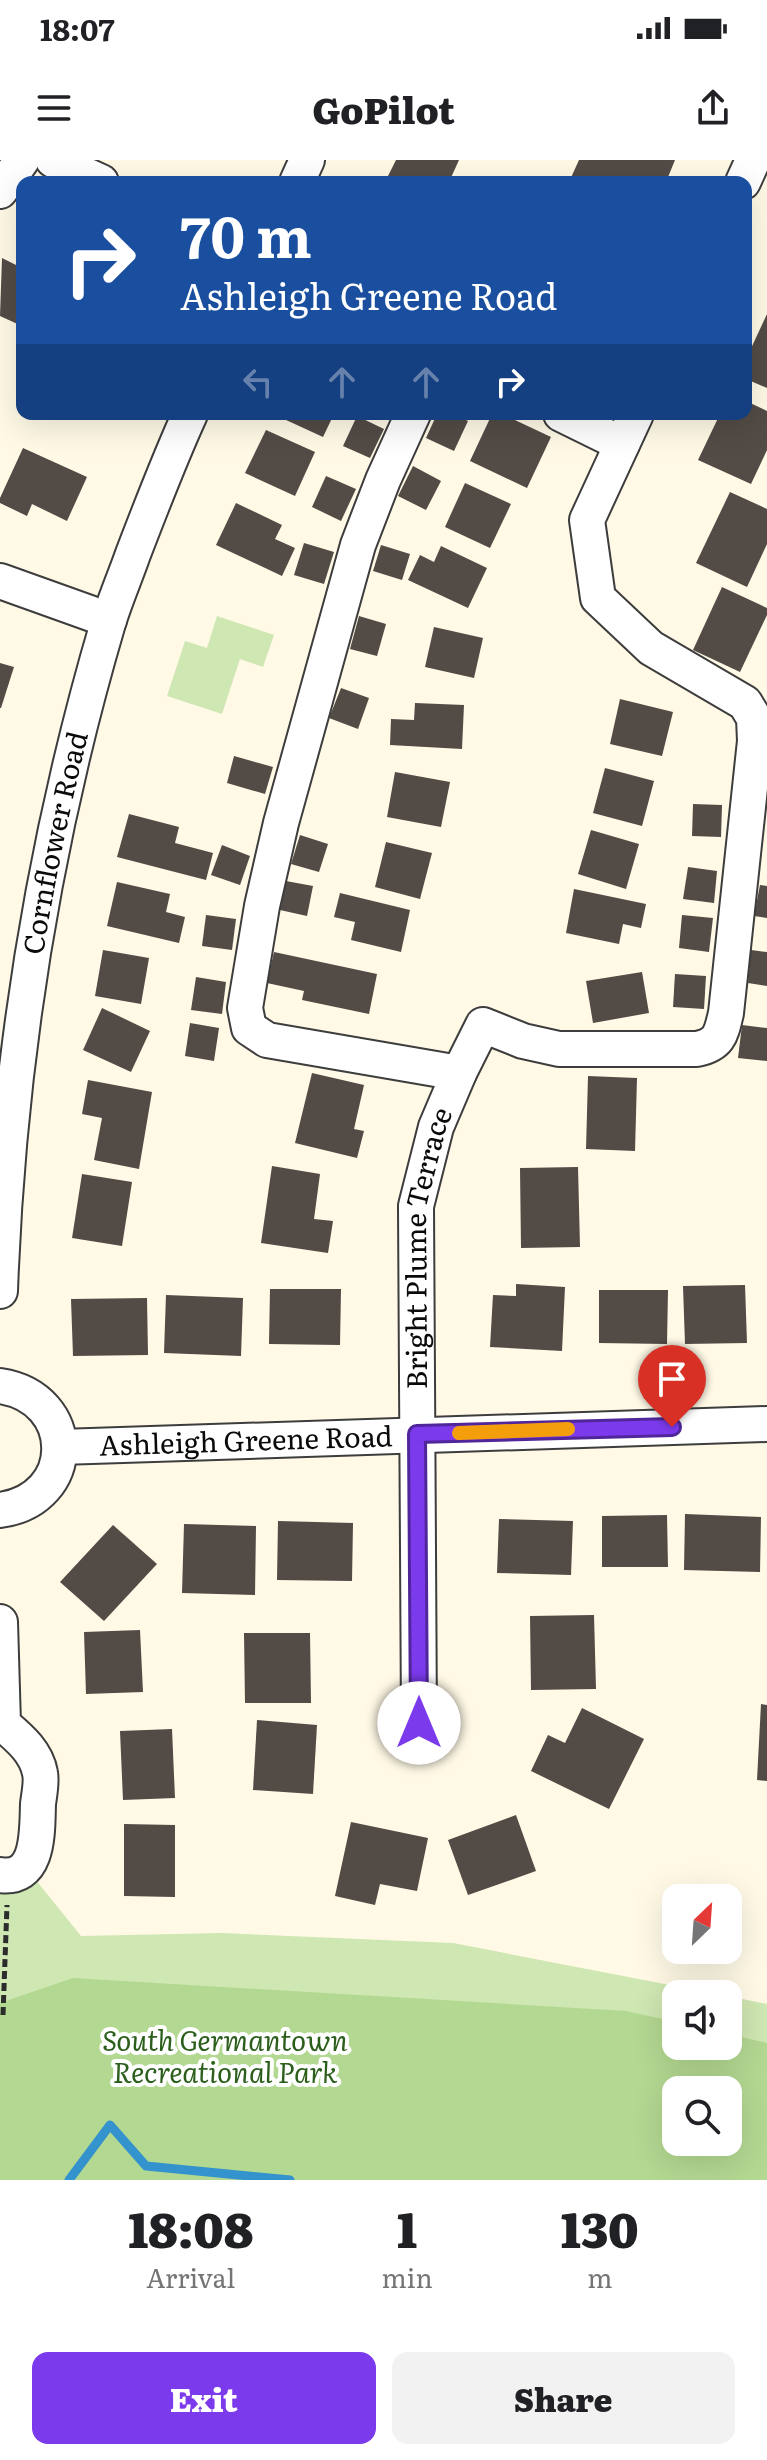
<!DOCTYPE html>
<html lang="en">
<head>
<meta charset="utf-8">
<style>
  body { margin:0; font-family:Literata,serif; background:#f2f2f2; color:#202124; height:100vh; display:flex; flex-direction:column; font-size:30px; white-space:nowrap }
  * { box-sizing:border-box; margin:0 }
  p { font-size:26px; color:#757577 }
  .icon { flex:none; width:44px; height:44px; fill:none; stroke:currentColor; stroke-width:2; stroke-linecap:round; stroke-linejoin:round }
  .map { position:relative; height:2020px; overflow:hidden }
  .side { display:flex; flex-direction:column; background:#fff; flex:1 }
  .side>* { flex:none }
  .banner { position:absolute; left:16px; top:16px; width:736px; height:244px; border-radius:16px; box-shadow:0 8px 32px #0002; background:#1a4fa0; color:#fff; overflow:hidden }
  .needle { width:52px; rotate:25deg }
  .tools { position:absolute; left:662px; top:1724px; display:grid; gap:16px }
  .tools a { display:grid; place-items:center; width:80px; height:80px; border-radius:16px; background:#fff; box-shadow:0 8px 32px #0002; font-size:40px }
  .pin { position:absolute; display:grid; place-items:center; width:68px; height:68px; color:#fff; margin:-82px -34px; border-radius:50% 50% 50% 0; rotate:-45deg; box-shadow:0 0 8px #0007 }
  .pin .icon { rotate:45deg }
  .me { position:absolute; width:88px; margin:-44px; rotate:0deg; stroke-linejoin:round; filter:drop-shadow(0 0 6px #0008) }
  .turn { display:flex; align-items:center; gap:28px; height:168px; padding:0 32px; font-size:36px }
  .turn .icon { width:104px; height:104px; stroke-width:2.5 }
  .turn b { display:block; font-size:56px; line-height:68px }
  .lanes { display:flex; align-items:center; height:76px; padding:0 32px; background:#0003; justify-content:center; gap:40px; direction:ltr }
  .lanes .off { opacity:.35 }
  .eta { display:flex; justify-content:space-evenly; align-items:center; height:136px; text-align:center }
  .eta b { font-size:48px; font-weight:800; line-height:56px }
  .primary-button { display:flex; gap:16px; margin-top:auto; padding:16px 32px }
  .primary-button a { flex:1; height:92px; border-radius:16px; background:#7c3aed; color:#fff; font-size:32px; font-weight:800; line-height:92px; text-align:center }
  .primary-button a+a { background:#f2f2f2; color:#202124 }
  .status { display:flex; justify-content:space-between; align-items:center; height:56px; padding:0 40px; background:#fff; direction:ltr }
  .status svg { height:22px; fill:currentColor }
  header { display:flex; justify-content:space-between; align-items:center; height:104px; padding:0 32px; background:#fff; font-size:36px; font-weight:800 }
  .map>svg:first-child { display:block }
</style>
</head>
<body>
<div class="status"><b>18:07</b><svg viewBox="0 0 49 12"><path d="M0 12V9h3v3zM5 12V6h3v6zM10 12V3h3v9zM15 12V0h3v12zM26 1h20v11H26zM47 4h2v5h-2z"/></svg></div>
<header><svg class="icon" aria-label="menu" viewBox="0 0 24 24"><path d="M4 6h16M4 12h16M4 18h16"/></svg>GoPilot<svg class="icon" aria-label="share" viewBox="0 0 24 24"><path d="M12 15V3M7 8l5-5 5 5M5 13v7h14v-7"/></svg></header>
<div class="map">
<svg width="767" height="2020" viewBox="0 0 767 2020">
  <rect width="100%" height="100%" fill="#fff9e6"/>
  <!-- green -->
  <g fill="#cfe7b2" fill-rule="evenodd">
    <polygon points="217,456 274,475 263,507 240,499 222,554 167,536 185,481 207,488"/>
    <path d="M26,1708L81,1776L222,1773L453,1783L716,1834H676V1886H728V1836L767,1844V2020H0V1714ZM676,1930H728V1982H676Z"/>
  </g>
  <!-- forest -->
  <path fill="#b3d891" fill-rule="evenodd" d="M73,1818L626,1851L676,1862V1886H728V1874L767,1883V2020H0V1843ZM676,1930H728V1982H676Z"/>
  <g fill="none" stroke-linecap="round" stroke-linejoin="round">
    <!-- stream -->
    <polyline stroke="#3493cc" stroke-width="9" points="69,2020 110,1965 146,2006 290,2020"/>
  </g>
  <!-- building -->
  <g fill="#524b46">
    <polygon points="396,0 459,0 449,22 385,22"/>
    <polygon points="579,0 675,0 666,22 569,22"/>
    <polygon points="2,98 22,108 22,166 0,156"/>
    <polygon points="767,154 767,228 746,219 746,199"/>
    <polygon points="746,241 767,251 767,290 751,324 698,300 720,254 746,254"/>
    <polygon points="273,254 334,254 323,277"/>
    <polygon points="437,254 454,254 468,261 454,291 426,278"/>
    <polygon points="492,254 502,254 551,277 527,328 470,301"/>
    <polygon points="357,256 384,269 370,298 343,286"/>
    <polygon points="266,270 315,292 295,336 245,313"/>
    <polygon points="23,288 87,317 67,361 32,344 27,356 0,343 0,338"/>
    <polygon points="413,306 441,321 426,350 398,336"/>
    <polygon points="326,316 356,329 341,361 312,347"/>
    <polygon points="465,323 511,344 490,388 445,367"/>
    <polygon points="730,332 767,349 767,384 747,427 696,403"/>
    <polygon points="236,343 282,365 275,379 295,388 282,416 216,385"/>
    <polygon points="304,383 334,392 324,424 294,415"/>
    <polygon points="381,385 410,394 402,420 373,411"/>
    <polygon points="441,386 487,408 468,448 408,420 420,395 434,402"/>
    <polygon points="722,427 767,448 767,455 740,512 693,490"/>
    <polygon points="359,456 386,464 377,496 350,489"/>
    <polygon points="434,467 483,478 474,518 425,507"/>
    <polygon points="0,503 14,507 1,548 0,548"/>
    <polygon points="341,528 369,538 358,569 329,558"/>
    <polygon points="620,539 673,552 662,596 610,584"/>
    <polygon points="415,543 464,545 462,589 390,585 391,559 414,560"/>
    <polygon points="234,596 273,607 265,634 227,623"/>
    <polygon points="605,608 654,621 642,666 593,653"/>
    <polygon points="395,612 450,622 441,667 387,657"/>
    <polygon points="693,644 722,645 721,677 692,676"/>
    <polygon points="129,654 179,667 175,683 213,693 206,720 117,697"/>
    <polygon points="591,670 639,684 626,729 578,714"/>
    <polygon points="300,675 328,684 319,712 291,704"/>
    <polygon points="386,682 432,693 420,739 375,727"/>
    <polygon points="222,685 250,696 240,725 211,715"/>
    <polygon points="688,707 717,711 714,743 683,739"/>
    <polygon points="286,721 313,726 307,756 280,750"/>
    <polygon points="117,722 170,734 166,752 185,757 179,783 107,766"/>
    <polygon points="760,725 767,726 767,758 754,756"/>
    <polygon points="574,729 646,744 641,768 623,764 619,784 566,773"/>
    <polygon points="340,733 410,750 401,792 351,780 355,762 334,757"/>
    <polygon points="206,755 236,759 232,790 202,786"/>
    <polygon points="682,755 713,758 709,792 679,788"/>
    <polygon points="103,790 149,798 141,844 95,836"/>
    <polygon points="751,790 767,792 767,826 748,823"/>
    <polygon points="274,792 377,814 369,854 302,840 304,831 267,823"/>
    <polygon points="642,812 649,853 593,863 586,821"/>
    <polygon points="675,814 706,816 704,849 673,847"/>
    <polygon points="196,817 226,822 222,854 191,850"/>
    <polygon points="102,848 150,871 131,912 83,890"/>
    <polygon points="190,863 219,868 214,901 185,896"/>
    <polygon points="742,865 767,868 767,901 738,898"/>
    <polygon points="312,913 364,925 354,969 364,971 357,998 295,983"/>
    <polygon points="588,916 637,918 635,991 586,989"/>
    <polygon points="88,920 152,932 139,1009 94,1000 102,958 82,954"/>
    <polygon points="272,1006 320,1014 314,1059 333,1061 328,1093 261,1083"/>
    <polygon points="578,1007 580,1087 521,1088 520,1008"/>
    <polygon points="82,1014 132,1022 122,1086 72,1078"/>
    <polygon points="516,1124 565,1127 562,1191 490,1187 493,1135 516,1136"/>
    <polygon points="745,1125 747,1183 685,1184 683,1126"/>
    <polygon points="270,1129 341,1129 340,1185 269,1184"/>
    <polygon points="599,1130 668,1130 667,1184 599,1183"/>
    <polygon points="166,1135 243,1138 241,1196 164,1193"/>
    <polygon points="147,1138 148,1195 73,1196 71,1139"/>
    <polygon points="685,1354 761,1357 760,1412 684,1410"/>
    <polygon points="667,1355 668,1407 602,1407 602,1356"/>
    <polygon points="499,1359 573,1361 571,1415 497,1413"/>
    <polygon points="278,1361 353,1363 352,1421 277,1420"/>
    <polygon points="184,1364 256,1366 255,1435 182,1433"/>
    <polygon points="113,1365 157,1404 104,1461 60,1422"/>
    <polygon points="594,1455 596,1529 531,1530 530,1456"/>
    <polygon points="140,1470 143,1532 86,1534 84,1472"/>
    <polygon points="244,1473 310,1473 311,1543 245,1543"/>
    <polygon points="761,1544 767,1545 767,1621 757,1620"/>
    <polygon points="582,1548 644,1579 609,1649 531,1611 548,1575 565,1583"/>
    <polygon points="257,1560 317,1565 313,1634 253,1630"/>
    <polygon points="172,1569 175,1638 123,1640 120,1571"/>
    <polygon points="516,1655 536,1711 468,1735 448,1680"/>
    <polygon points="351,1662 428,1678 417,1731 380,1724 375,1745 335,1736"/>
    <polygon points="124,1664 175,1665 175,1737 124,1736"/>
  </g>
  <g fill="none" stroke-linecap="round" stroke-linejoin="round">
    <!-- minor casing -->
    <g stroke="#3d3d3d" stroke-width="38">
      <g id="minor">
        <polyline points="53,0 101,22"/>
        <polyline points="297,22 307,0"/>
        <polyline points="743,22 753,0"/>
        <polyline points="0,31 22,0"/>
        <polyline points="413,254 383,320 358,385 281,663 262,746 245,848 249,868 267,880 459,913"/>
        <polyline points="561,254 622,284"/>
        <polyline points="0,421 109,460"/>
        <path id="s1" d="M0,1131C8,904 44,680 108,463C115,440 125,417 133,394C151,347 169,300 190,254"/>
        <path d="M0,1226C79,1238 79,1339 0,1350"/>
        <path id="s2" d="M60,1287L767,1264"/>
        <path d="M0,1462L3,1564C18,1577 36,1591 40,1613C42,1622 39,1635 38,1644C37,1670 40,1721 0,1715"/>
        <path id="s3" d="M419,1563L416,1046L436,967L459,913L483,865L523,881L559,889H697C720,884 721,874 726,853L755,581L754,558L745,543L651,488L598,438L587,360L636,254"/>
      </g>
    </g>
    <!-- path -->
    <polyline stroke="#2c2c2c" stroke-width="5" stroke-dasharray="8 4" stroke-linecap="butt" points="3,1855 7,1745"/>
    <!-- minor -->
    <use href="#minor" stroke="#fff" stroke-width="34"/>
  </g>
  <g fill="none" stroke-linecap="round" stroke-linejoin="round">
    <!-- route casing -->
    <g stroke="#51269a" stroke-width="20">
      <polyline id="route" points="419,1563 417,1274 672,1267"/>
    </g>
    <!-- route -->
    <use href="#route" stroke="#7c3aed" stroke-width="14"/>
    <!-- slow -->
    <polyline stroke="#f59e0b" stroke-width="14" points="459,1273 568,1269"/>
  </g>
  <g text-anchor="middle" stroke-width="8" stroke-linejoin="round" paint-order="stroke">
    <!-- street labels -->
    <g font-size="28" fill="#0a0a0a" stroke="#fff">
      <text dy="10" stroke="none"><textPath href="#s1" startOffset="452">Cornflower Road</textPath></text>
      <text dy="10" stroke="none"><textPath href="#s3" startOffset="476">Bright Plume Terrace</textPath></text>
      <text dy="10" stroke="none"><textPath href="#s2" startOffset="186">Ashleigh Greene Road</textPath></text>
    </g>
    <!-- park labels -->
    <g font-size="28" font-style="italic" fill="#2c5f1c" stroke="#fff">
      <text x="225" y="1891">South Germantown<tspan x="225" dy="32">Recreational Park</tspan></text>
    </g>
  </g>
</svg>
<div class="tools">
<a><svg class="needle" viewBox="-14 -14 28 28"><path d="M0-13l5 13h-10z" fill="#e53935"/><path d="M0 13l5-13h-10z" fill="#757577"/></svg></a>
<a><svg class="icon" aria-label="sound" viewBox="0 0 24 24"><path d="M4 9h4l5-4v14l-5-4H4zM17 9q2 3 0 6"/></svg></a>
<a><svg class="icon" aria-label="search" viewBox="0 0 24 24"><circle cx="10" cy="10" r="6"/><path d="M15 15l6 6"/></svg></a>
</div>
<div class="pin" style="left:672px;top:1267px;background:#d93025"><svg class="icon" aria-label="arrive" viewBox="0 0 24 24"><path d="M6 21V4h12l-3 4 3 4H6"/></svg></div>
<svg class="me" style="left:419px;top:1563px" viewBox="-20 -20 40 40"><circle r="19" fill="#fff"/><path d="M0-13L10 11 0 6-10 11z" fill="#7c3aed"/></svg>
<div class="banner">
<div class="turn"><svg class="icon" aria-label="right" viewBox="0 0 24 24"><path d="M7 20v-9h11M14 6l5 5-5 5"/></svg><div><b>70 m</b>Ashleigh Greene Road</div></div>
<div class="lanes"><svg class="icon off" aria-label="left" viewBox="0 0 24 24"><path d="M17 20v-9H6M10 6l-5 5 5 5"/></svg><svg class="icon off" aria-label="ahead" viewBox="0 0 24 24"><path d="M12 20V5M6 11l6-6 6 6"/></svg><svg class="icon off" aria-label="ahead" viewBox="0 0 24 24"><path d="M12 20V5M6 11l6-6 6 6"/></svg><svg class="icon" aria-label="right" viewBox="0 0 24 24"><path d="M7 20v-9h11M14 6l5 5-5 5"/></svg></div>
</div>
</div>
<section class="side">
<div class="eta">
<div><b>18:08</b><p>Arrival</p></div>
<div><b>1</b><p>min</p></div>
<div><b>130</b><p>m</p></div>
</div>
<div class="primary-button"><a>Exit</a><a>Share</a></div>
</section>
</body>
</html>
